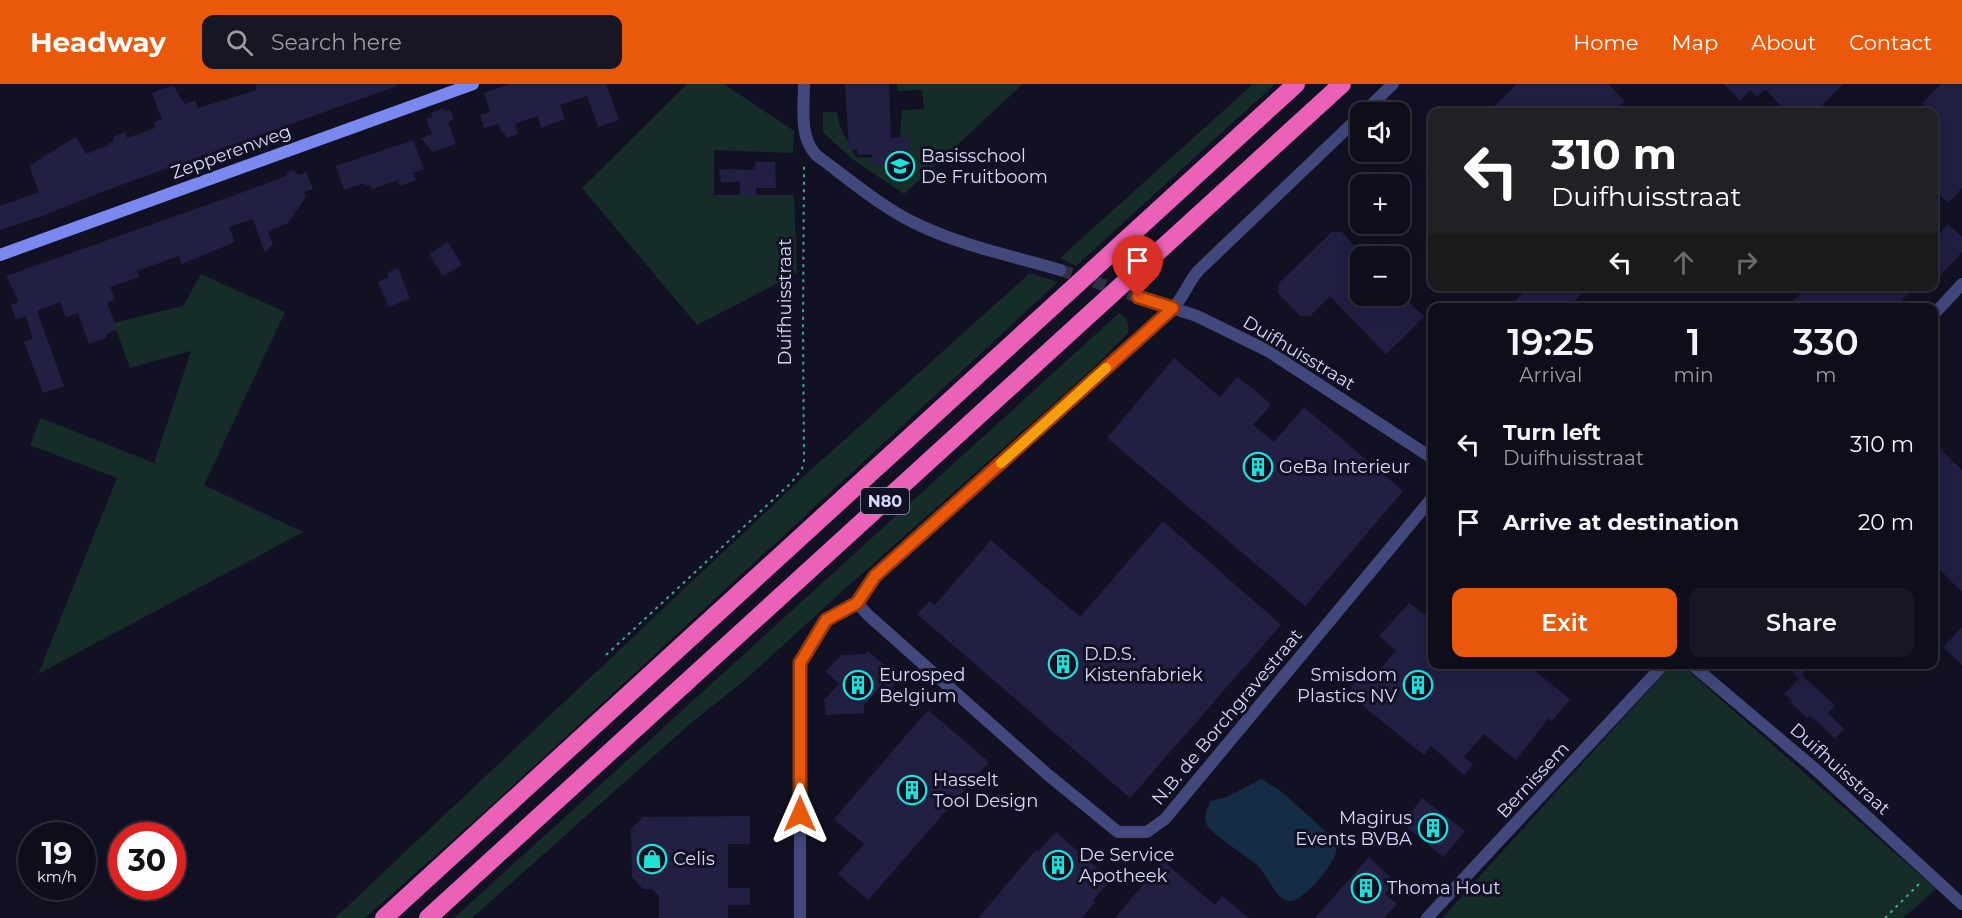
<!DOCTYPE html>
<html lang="en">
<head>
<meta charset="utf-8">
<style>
  body { margin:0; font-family:Montserrat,sans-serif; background:#171623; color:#f1f3f6; height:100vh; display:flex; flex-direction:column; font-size:22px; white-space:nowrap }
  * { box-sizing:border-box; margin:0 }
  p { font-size:20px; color:#9b9ca2 }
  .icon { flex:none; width:33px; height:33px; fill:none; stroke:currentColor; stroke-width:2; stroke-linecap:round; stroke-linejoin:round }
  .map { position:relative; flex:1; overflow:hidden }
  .details { position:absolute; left:1428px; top:219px; width:510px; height:366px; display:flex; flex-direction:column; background:#0e0d1a; border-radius:12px; box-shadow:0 6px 24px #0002,0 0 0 2px #2e2d39 }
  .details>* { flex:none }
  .hud { position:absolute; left:1428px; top:24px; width:510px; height:183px; border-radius:12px; box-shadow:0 6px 24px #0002,0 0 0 2px #2e2d39; background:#202124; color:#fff; overflow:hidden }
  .controls { position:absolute; left:1350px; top:18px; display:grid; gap:12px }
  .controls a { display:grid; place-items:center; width:60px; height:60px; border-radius:12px; background:#0e0d1a; box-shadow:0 6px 24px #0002,0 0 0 2px #2e2d39; font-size:30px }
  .speed { position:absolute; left:18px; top:738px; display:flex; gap:12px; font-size:30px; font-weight:700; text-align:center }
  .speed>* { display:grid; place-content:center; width:78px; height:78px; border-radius:50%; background:#0e0d1a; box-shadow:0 6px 24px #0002,0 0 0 2px #2e2d39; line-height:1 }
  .speed small { font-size:15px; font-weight:400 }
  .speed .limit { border:9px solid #d22; background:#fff; color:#111 }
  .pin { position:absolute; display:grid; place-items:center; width:51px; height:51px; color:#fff; margin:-62px -26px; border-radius:50% 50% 50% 0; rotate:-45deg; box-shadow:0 0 6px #0007 }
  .pin .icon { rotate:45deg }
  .me { position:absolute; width:66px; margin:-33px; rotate:0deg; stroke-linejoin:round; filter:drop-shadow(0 0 4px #0008) }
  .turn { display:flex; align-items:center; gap:21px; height:126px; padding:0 24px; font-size:27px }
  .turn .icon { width:78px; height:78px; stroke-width:2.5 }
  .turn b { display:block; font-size:42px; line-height:51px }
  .lanes { display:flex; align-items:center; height:57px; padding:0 24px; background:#0003; justify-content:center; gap:30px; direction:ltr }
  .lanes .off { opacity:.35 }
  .eta { display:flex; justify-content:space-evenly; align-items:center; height:102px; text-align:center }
  .eta b { font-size:36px; font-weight:600; line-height:42px }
  .cta { display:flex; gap:12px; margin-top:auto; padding:12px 24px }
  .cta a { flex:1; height:69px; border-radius:12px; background:#ea580c; color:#fff; font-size:24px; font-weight:600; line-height:69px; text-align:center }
  .cta a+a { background:#171623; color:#f1f3f6 }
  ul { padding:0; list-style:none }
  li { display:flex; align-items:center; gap:18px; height:78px; padding:0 24px }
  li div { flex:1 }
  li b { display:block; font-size:22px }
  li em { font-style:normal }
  header { display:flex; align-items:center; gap:36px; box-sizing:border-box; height:84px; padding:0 30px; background:#ea580c; color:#fff }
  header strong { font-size:28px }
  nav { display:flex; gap:33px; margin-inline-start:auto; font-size:21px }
  .search { width:420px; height:54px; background:#171623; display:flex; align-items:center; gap:15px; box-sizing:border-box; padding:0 21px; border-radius:12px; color:#9b9ca2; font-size:22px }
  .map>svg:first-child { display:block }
</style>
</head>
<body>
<header>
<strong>Headway</strong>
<div class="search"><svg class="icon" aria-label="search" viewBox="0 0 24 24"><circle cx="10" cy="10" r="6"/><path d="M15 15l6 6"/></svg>Search here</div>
<nav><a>Home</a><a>Map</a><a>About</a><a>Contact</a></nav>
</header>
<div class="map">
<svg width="1962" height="834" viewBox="0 0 1962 834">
  <rect width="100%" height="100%" fill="#121123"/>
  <!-- green -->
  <g fill="#152c28">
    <polygon points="687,0 724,0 794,47 793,69 714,66 714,111 794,111 797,189 697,241 582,104"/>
    <polygon points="897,0 1023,0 904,110 852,75 823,48 823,28 837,28 840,43 856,73 898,75 902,26 924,25 922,6 898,7"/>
    <polygon points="1253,0 1275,0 1076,182 1060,174"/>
    <polygon points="1030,189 1058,198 494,719 365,834 335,834 803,393"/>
    <polygon points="201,190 285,228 204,401 303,448 38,590 117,394 30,361 41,334 154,379 191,267 130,284 114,239 183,222"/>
    <path d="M1119,229C1127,234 1130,240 1128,249L1090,287L838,511L745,596L691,639L472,834H454Z"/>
    <polygon points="1676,581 1683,582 1936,805 1903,834 1442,834 1666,587"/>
  </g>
  <!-- water -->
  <path fill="#142d44" d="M1261,695L1282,708L1334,755C1335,760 1337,764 1336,768C1334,781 1302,818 1290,817C1276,816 1268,792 1259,783C1249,773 1209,749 1206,739C1203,732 1208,724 1211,717L1227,713Z"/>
  <!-- building -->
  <g fill="#211f42">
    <polygon points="255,0 396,0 397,2 107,106 42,132 0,146 0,122 39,108 29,82 67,58 76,53 86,70 109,61 108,60 114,57 113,53 125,48 127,54 155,44 153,39 162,35 152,9 173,1 185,20 195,16 198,24 257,6"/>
    <polygon points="510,0 606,0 619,36 598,43 587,12 560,21 565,35 541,44 538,32 515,40 518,50 507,54 504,48 502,49 498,40 484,44 480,31 490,28 484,9"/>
    <polygon points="845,0 889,0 891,54 909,52 910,62 906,67 892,67 893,81 872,82 872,70 858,71 857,65 849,66"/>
    <polygon points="1517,0 1608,0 1625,17 1613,28 1488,28"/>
    <polygon points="1724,0 1843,0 1816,28 1787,28 1765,5 1757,13 1750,6 1740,17"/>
    <polygon points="1941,0 1962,0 1962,104 1948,119 1934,105 1934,28 1931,28 1922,20"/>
    <polygon points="443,24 444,27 450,25 454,35 448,38 456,60 433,68 421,54 432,50 426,35 432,33 431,29"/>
    <polygon points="413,56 424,85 413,89 416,96 400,102 398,96 372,105 370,101 365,103 364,99 344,106 336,82"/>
    <polygon points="755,78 775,78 776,104 756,104 756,112 740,111 740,97 721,99 719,85 755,86"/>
    <polygon points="294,86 298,91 306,88 313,105 304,108 306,113 288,139 268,147 273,160 265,169 253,135 229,143 235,158 182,180 179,172 137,187 139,193 110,203 115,216 107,218 117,246 106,250 107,253 89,260 78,229 66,233 60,218 37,227 64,302 43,309 24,258 33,255 26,232 16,236 11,221 19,218 6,192 246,107 286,92 288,88"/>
    <polygon points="1948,140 1962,153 1962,168 1934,198 1934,155"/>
    <polygon points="1332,148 1342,148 1360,168 1360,212 1403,212 1424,233 1386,270 1330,212 1310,232 1300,232 1278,209 1279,199"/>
    <polygon points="448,158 462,181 443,192 429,170"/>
    <polygon points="398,184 410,214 389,223 378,198 389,193 387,189"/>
    <polygon points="1529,202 1589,202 1567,224 1508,224"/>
    <polygon points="1807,202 1915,202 1895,224 1787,224"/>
    <polygon points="1174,274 1220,313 1237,293 1261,311 1271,321 1253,341 1274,358 1304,323 1403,407 1305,522 1107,354"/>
    <polygon points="1934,359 1962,386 1962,508 1934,480"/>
    <polygon points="1163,437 1281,541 1130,714 917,530 930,517 935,521 991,456 1080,533"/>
    <polygon points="1409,519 1425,531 1432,522 1432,580 1527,580 1570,615 1552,637 1549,634 1516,676 1484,650 1464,673 1473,680 1464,691 1431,662 1424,671 1347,609 1366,585 1375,592 1396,566 1379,552"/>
    <polygon points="1962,543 1962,581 1943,563"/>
    <polygon points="868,567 900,595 891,605 883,599 864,621 864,629 826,631 824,616 839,600 826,588 841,571 865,570"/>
    <polygon points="1785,580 1812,580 1799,594"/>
    <polygon points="1802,591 1835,621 1828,629 1844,645 1835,655 1819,639 1809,632 1808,634 1790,618 1792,616 1784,610"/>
    <polygon points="928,626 989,678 868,816 838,790 864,760 834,735"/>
    <polygon points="1422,714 1465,747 1444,773 1402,740"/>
    <polygon points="750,732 750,760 728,760 728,804 750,804 750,821 728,821 728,834 659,834 659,812 652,805 643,805 632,793 631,745 643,733"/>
    <polygon points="1056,748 1111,796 1093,816 1095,818 1082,834 978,834 1036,766 1038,768"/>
    <polygon points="1369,773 1395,798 1385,810 1397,820 1384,834 1315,834"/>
    <polygon points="1163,777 1215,821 1222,812 1249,834 1115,834"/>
  </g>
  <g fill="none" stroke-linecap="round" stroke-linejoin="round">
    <!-- street-tunnel -->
    <polyline stroke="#302f43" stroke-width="12" stroke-dasharray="12 6" stroke-linecap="butt" points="1060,186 1138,213"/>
    <!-- path -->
    <g stroke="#3da993" stroke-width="2" stroke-dasharray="3 4.5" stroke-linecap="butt">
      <polyline points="606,571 791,399 802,385 804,376 803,245 804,79"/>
      <polyline points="1885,834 1921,798"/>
    </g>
    <!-- street -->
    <g stroke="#42487c" stroke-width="12">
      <path d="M804,0C804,25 799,52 816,71C849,95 882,124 919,141C963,162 1013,172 1060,186"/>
      <polyline points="1364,28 1393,0"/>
      <polyline points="1138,213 1197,232 1268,267 1432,374"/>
      <polyline points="1934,230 1962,200"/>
      <polyline points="857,519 868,531 1047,690 1118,748 1147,748 1165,735 1432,414"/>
      <polyline points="1691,580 1814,684 1962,820"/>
      <path d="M800,834V579L826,536L857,519L875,492L1173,224C1184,212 1188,199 1198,187L1360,32"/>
      <polyline points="1427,834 1664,580"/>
    </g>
    <!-- secondary -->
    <polyline stroke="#7a88ef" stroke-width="12" points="0,171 473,0"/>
    <!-- highway -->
    <g stroke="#ec61b8" stroke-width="18">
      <polyline points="384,834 1296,0"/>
      <polyline points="428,834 1342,0"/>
    </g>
  </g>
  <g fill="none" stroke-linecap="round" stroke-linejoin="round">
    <!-- route casing -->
    <g stroke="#983908" stroke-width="15">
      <polyline id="route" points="800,730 800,579 826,536 857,519 875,492 1173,224 1138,213"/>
    </g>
    <!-- route -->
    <use href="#route" stroke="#ea580c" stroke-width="10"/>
    <!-- slow -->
    <polyline stroke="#f59e0b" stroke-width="10" points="1001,379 1106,284"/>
  </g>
  <!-- icons -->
  <defs>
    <g id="school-ring" transform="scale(1.5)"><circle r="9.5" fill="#121123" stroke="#1be3da" stroke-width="1.5"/><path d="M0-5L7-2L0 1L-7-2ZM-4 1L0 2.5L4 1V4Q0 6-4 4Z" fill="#1be3da"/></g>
    <g id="building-ring" transform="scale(1.5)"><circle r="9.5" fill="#121123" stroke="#1be3da" stroke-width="1.5"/><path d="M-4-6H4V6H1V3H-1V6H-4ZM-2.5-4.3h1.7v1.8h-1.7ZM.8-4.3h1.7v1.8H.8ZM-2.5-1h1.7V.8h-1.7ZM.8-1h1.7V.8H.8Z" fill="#1be3da"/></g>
    <g id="shop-ring" transform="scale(1.5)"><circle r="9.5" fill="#121123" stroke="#1be3da" stroke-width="1.5"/><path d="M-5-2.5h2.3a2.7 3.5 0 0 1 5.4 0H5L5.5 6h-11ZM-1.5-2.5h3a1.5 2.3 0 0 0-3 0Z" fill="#1be3da"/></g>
  </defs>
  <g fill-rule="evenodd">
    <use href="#school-ring" x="900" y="82"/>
    <use href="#building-ring" x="1258" y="383"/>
    <use href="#building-ring" x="1063" y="580"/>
    <use href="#building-ring" x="858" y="601"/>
    <use href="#building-ring" x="1418" y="601"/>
    <use href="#building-ring" x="912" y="706"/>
    <use href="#building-ring" x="1433" y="744"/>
    <use href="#shop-ring" x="652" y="775"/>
    <use href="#building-ring" x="1058" y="781"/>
    <use href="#building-ring" x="1366" y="804"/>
  </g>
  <g text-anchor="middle" stroke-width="6" stroke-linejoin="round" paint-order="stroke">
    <!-- shield labels -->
    <rect fill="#121123" stroke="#9d9dba" stroke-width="1.5" x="861" y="404" width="48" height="26" rx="4.5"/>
    <g font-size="16" font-weight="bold" fill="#d8d9fa">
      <text x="885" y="423">N80</text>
    </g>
    <!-- street labels -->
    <g font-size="18" fill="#d8d9fa" stroke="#121123">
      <text transform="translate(231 68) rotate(-20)" y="6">Zepperenweg</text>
      <text transform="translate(785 218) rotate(-90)" y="6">Duifhuisstraat</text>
      <text transform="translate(1299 269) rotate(31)" y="6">Duifhuisstraat</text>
      <text transform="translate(1227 633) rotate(-50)" y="6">N.B. de Borchgravestraat</text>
      <text transform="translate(1840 685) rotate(42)" y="6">Duifhuisstraat</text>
      <text transform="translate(1533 696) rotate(-47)" y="6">Bernissem</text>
    </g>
    <!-- poi labels -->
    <g font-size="18" fill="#d8d9fa" stroke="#121123" text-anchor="start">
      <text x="921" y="78">Basisschool<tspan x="921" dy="21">De Fruitboom</tspan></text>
      <text x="1279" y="389">GeBa Interieur</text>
      <text x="1084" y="576">D.D.S.<tspan x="1084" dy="21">Kistenfabriek</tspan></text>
      <text x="879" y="597">Eurosped<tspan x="879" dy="21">Belgium</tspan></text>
      <text x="1397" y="597" text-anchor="end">Smisdom<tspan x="1397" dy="21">Plastics NV</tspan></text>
      <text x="933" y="702">Hasselt<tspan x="933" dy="21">Tool Design</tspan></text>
      <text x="1412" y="740" text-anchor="end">Magirus<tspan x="1412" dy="21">Events BVBA</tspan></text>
      <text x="1079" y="777">De Service<tspan x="1079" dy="21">Apotheek</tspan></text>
      <text x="673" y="781">Celis</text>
      <text x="1387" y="810">Thoma Hout</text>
    </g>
  </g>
</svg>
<div class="controls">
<a><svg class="icon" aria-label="sound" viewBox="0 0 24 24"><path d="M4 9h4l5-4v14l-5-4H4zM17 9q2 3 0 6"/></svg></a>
<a>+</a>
<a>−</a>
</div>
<div class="speed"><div>19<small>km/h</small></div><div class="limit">30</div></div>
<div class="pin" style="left:1138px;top:213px;background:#d93025"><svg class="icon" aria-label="arrive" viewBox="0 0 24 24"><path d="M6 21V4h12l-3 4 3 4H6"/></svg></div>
<svg class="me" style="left:800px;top:730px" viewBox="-20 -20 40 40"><path d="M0-17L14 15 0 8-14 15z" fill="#ea580c" stroke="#fff" stroke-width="4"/></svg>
<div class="hud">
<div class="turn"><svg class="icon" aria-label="left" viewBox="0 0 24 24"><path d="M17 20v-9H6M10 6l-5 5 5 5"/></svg><div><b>310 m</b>Duifhuisstraat</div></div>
<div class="lanes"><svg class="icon" aria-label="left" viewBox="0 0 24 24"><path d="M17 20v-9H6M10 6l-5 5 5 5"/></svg><svg class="icon off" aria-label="ahead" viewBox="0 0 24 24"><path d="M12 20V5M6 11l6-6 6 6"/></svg><svg class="icon off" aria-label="right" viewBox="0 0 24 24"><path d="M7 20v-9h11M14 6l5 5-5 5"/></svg></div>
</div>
<section class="details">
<div class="eta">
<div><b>19:25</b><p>Arrival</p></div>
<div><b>1</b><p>min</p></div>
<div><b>330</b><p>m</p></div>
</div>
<ul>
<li><svg class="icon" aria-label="left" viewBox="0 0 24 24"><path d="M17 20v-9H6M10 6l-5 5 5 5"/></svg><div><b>Turn left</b><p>Duifhuisstraat</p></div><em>310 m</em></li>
<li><svg class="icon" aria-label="arrive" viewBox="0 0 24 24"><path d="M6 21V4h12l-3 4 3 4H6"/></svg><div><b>Arrive at destination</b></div><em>20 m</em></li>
</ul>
<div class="cta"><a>Exit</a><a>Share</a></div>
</section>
</div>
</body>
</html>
